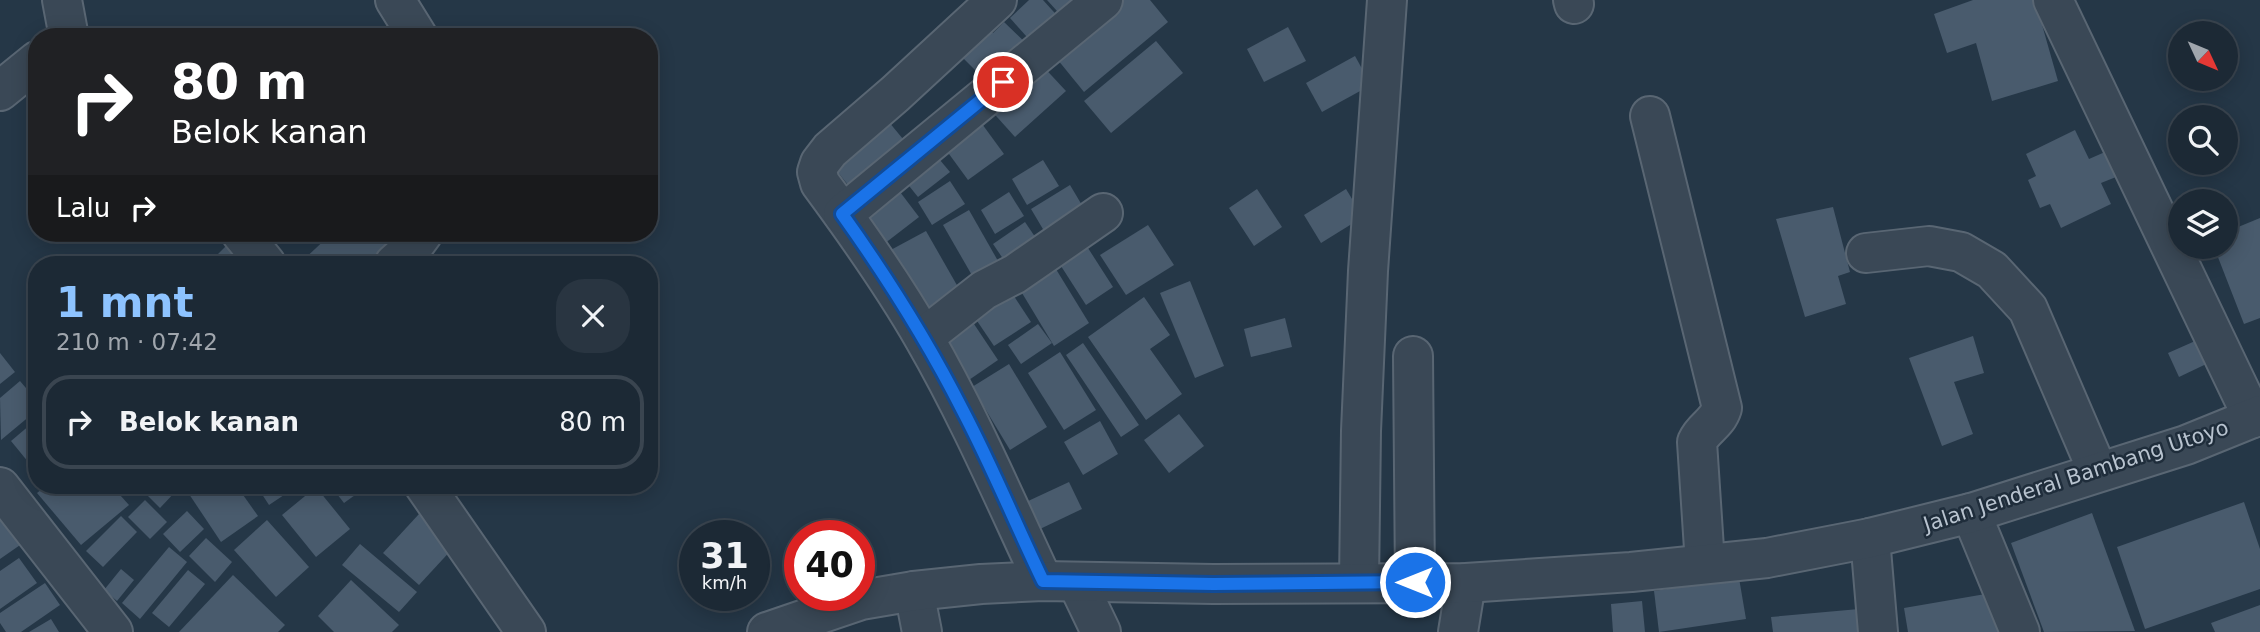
<!DOCTYPE html>
<html lang="id">
<head>
<meta charset="utf-8">
<style>
  body { margin:0; font-family:"DejaVu Sans",sans-serif; background:#293541; color:#f1f3f6; height:100vh; display:flex; flex-direction:column; font-size:26px; white-space:nowrap }
  * { box-sizing:border-box; margin:0 }
  p { font-size:23px; color:#a0a6ad }
  .icon { flex:none; width:38px; height:38px; fill:none; stroke:currentColor; stroke-width:2; stroke-linecap:round; stroke-linejoin:round }
  .map { position:relative; flex:1; overflow:hidden }
  .side { position:absolute; left:28px; top:256px; width:630px; height:238px; display:flex; flex-direction:column; background:#1c2935; border-radius:28px; box-shadow:0 4px 18px #0003,0 0 0 2px #3a4550 }
  .side>* { flex:none }
  .hud { position:absolute; left:28px; top:28px; width:630px; height:214px; border-radius:28px; box-shadow:0 4px 18px #0003,0 0 0 2px #3a4550; background:#202124; color:#fff; overflow:hidden }
  .needle { width:46px; rotate:134deg }
  .tools { position:absolute; left:2168px; top:21px; display:grid; gap:14px }
  .tools a { display:grid; place-items:center; width:70px; height:70px; border-radius:50%; background:#1c2935; box-shadow:0 4px 18px #0003,0 0 0 2px #3a4550; font-size:35px }
  .speed { position:absolute; left:679px; top:520px; display:flex; gap:14px; font-size:35px; font-weight:700; text-align:center }
  .speed>* { display:grid; place-content:center; width:91px; height:91px; border-radius:50%; background:#1c2935; box-shadow:0 4px 18px #0003,0 0 0 2px #3a4550; line-height:1 }
  .speed small { font-size:18px; font-weight:400 }
  .speed .limit { border:10px solid #d22; background:#fff; color:#111 }
  .pin { position:absolute; display:grid; place-items:center; width:60px; height:60px; color:#fff; margin:-30px; border:4px solid #fff; border-radius:50%; box-shadow:0 2px 7px #0007 }
  .me { position:absolute; width:77px; margin:-38px; rotate:270deg; stroke-linejoin:round; filter:drop-shadow(0 0 5px #0008) }
  .turn { display:flex; align-items:center; gap:24px; height:147px; padding:0 28px; font-size:32px }
  .turn .icon { width:91px; height:91px; stroke-width:2.5 }
  .turn b { display:block; font-size:49px; line-height:60px }
  .then { display:flex; align-items:center; height:66px; padding:0 28px; background:#0003; gap:14px; font-size:26px }
  .round { display:grid; place-items:center; flex:none; width:74px; height:74px; border-radius:28px; background:#293541 }
  .summary { display:flex; align-items:center; justify-content:space-between; height:119px; padding:0 28px }
  h1 { font-size:42px; font-weight:800; line-height:52px; color:#8dc3ff }
  ul { padding:0; list-style:none }
  li { display:flex; align-items:center; gap:21px; height:94px; margin:0 14px 10px; padding:0 14px; border:4px solid #3a4550; border-radius:28px }
  li div { flex:1 }
  li b { display:block; font-size:26px }
  li em { font-style:normal }
  .map>svg:first-child { display:block }
</style>
</head>
<body>
<div class="map">
<svg width="2260" height="632" viewBox="0 0 2260 632">
  <rect width="100%" height="100%" fill="#253747"/>
  <!-- building -->
  <g fill="#495b6d">
    <polygon points="1029,0 1043,0 1062,21 1035,46 1010,18"/>
    <polygon points="1047,0 1091,0 1067,22"/>
    <polygon points="1117,0 1150,0 1168,22 1084,92 1053,54"/>
    <polygon points="1973,0 2035,0 2058,81 1992,101 1976,43 1947,53 1934,14"/>
    <polygon points="1004,22 1031,48 992,87 956,51 983,24 993,33"/>
    <polygon points="1288,27 1306,61 1264,82 1247,49"/>
    <polygon points="1156,41 1183,73 1111,133 1084,101"/>
    <polygon points="1355,56 1371,85 1322,112 1306,83"/>
    <polygon points="1038,61 1066,91 1015,137 988,107"/>
    <polygon points="884,116 912,150 856,195 829,161"/>
    <polygon points="977,117 1004,154 968,180 941,143"/>
    <polygon points="2075,130 2089,159 2105,152 2116,177 2101,183 2111,204 2061,228 2050,204 2040,208 2028,180 2036,176 2026,154"/>
    <polygon points="929,147 950,172 918,197 897,171"/>
    <polygon points="1043,160 1059,186 1027,205 1012,179"/>
    <polygon points="950,181 965,204 932,225 918,202"/>
    <polygon points="894,184 919,217 884,244 859,211"/>
    <polygon points="1070,185 1089,217 1050,241 1031,209"/>
    <polygon points="1257,189 1282,227 1254,246 1229,208"/>
    <polygon points="1346,189 1363,217 1321,243 1304,215"/>
    <polygon points="1009,192 1024,216 995,234 981,210"/>
    <polygon points="1833,207 1850,272 1838,276 1846,304 1805,317 1776,219"/>
    <polygon points="969,210 1002,268 977,284 943,225"/>
    <polygon points="2260,218 2260,318 2244,324 2214,247 2226,247 2226,232"/>
    <polygon points="1025,222 1044,250 1012,272 993,244"/>
    <polygon points="1148,225 1174,265 1126,295 1100,255"/>
    <polygon points="926,231 962,294 924,316 887,252"/>
    <polygon points="332,233 382,233 392,243 370,264 299,264"/>
    <polygon points="1079,234 1113,287 1086,305 1052,252"/>
    <polygon points="230,242 252,264 208,264"/>
    <polygon points="1051,261 1089,323 1054,346 1016,283"/>
    <polygon points="1190,281 1224,366 1195,378 1160,293"/>
    <polygon points="1006,284 1031,322 994,346 969,309"/>
    <polygon points="1144,297 1170,335 1150,349 1182,394 1146,420 1088,337"/>
    <polygon points="966,312 998,360 966,382 934,334"/>
    <polygon points="1285,318 1292,347 1251,357 1244,329"/>
    <polygon points="1038,324 1052,343 1021,364 1008,345"/>
    <polygon points="2211,334 2221,357 2179,377 2168,353"/>
    <polygon points="1973,336 1984,373 1954,382 1973,434 1942,446 1909,358"/>
    <polygon points="1083,343 1139,425 1121,437 1066,355"/>
    <polygon points="1060,352 1096,410 1064,430 1028,373"/>
    <polygon points="0,353 15,372 0,384"/>
    <polygon points="1009,364 1047,427 1010,450 972,387"/>
    <polygon points="20,381 37,401 37,410 1,440 0,398"/>
    <polygon points="1179,414 1204,446 1169,473 1144,440"/>
    <polygon points="37,419 37,456 29,463 11,441"/>
    <polygon points="1100,421 1118,454 1083,475 1064,442"/>
    <polygon points="1069,482 1082,509 1040,529 1026,502"/>
    <polygon points="47,485 111,485 129,505 81,545 37,493"/>
    <polygon points="151,485 171,485 177,490 160,508 144,492"/>
    <polygon points="183,485 236,485 258,516 221,542"/>
    <polygon points="256,485 299,485 269,505"/>
    <polygon points="330,485 369,485 344,503"/>
    <polygon points="316,487 350,529 316,557 282,515"/>
    <polygon points="145,500 167,522 150,539 128,517"/>
    <polygon points="2244,502 2260,549 2260,589 2145,629 2117,547"/>
    <polygon points="0,509 23,543 0,559"/>
    <polygon points="187,511 204,529 180,552 163,534"/>
    <polygon points="2092,513 2135,631 2044,632 2011,543"/>
    <polygon points="419,514 455,546 419,585 383,553"/>
    <polygon points="121,516 137,532 103,567 86,551"/>
    <polygon points="267,520 309,567 276,597 234,550"/>
    <polygon points="206,538 232,562 215,582 189,556"/>
    <polygon points="360,544 417,592 399,612 342,565"/>
    <polygon points="169,547 187,562 140,619 122,603"/>
    <polygon points="19,558 37,583 0,609 0,571"/>
    <polygon points="121,569 134,580 117,601 104,590"/>
    <polygon points="188,570 205,584 169,627 152,613"/>
    <polygon points="233,575 285,625 278,632 179,632"/>
    <polygon points="1739,578 1746,619 1659,632 1654,591"/>
    <polygon points="351,580 399,625 392,632 334,632 318,616"/>
    <polygon points="45,583 60,605 21,632 6,632 0,623 0,613"/>
    <polygon points="2003,591 2009,632 1908,632 1904,608"/>
    <polygon points="1642,601 1645,632 1613,632 1611,604"/>
    <polygon points="2260,605 2260,632 2215,632 2211,623"/>
    <polygon points="1859,609 1860,632 1773,632 1771,617"/>
    <polygon points="51,619 59,632 29,632"/>
  </g>
  <g fill="none" stroke-linecap="round" stroke-linejoin="round">
    <!-- minor casing -->
    <g stroke="#596673" stroke-width="42">
      <g id="minor">
        <polyline points="62,0 68,32"/>
        <polyline points="395,0 418,37"/>
        <path d="M997,0L895,94L830,150L820,163L817,172L820,183C857,233 893,284 924,338C969,416 1005,500 1043,581"/>
        <polyline points="1573,0 1574,4"/>
        <polyline points="2053,0 2253,418"/>
        <polyline points="0,91 37,61"/>
        <path d="M1650,116L1722,408C1717,424 1703,428 1697,442L1705,564"/>
        <polyline points="843,214 1103,0"/>
        <polyline points="241,233 266,264"/>
        <polyline points="1866,253 1929,246 1961,252 1992,270 2028,309 2098,472"/>
        <polyline points="394,264 412,248 423,233"/>
        <polyline points="924,337 984,290 1015,274 1103,213"/>
        <polyline points="1413,356 1415,582"/>
        <polyline points="424,485 526,632"/>
        <polyline points="0,487 113,632"/>
        <polyline points="1971,513 2020,632"/>
        <polyline points="1870,538 1878,632"/>
        <polyline points="1077,582 1101,632"/>
        <polyline points="1359,582 1361,431 1368,271 1387,0"/>
        <polyline points="914,591 922,632"/>
        <polyline points="1458,632 1466,583"/>
      </g>
    </g>
    <!-- tertiary casing -->
    <g stroke="#596673" stroke-width="42">
      <polyline id="tertiary" points="767,632 861,600 914,591 981,584 1043,581 1213,584 1466,583 1631,572 1767,558 1870,538 1971,513 2186,445 2260,415"/>
    </g>
    <!-- minor -->
    <use href="#minor" stroke="#3a4856" stroke-width="38"/>
    <!-- tertiary -->
    <use href="#tertiary" stroke="#3a4856" stroke-width="38"/>
  </g>
  <g fill="none" stroke-linecap="round" stroke-linejoin="round">
    <!-- route casing -->
    <g stroke="#114b97" stroke-width="18">
      <path id="route" d="M1003,82L842,214C887,277 928,342 963,411C992,466 1016,525 1043,581L1213,584L1415,582"/>
    </g>
    <!-- route -->
    <use href="#route" stroke="#1a73e8" stroke-width="12"/>
  </g>
  <g text-anchor="middle" stroke-width="5" stroke-linejoin="round" paint-order="stroke">
    <!-- street labels -->
    <g font-size="21" fill="#b8c3cf" stroke="#1f2d3b">
      <text transform="translate(2076 476) rotate(-18)" y="7">Jalan Jenderal Bambang Utoyo</text>
    </g>
  </g>
</svg>
<div class="tools">
<a><svg class="needle" viewBox="-14 -14 28 28"><path d="M0-13l5 13h-10z" fill="#e53935"/><path d="M0 13l5-13h-10z" fill="#a0a6ad"/></svg></a>
<a><svg class="icon" aria-label="search" viewBox="0 0 24 24"><circle cx="10" cy="10" r="6"/><path d="M15 15l6 6"/></svg></a>
<a><svg class="icon" aria-label="layers" viewBox="0 0 24 24"><path d="M12 4l9 5-9 5-9-5zM3 14l9 5 9-5"/></svg></a>
</div>
<div class="speed"><div>31<small>km/h</small></div><div class="limit">40</div></div>
<div class="pin" style="left:1003px;top:82px;background:#d93025"><svg class="icon" aria-label="arrive" viewBox="0 0 24 24"><path d="M6 21V4h12l-3 4 3 4H6"/></svg></div>
<svg class="me" style="left:1415px;top:582px" viewBox="-20 -20 40 40"><circle r="17" fill="#1a73e8" stroke="#fff" stroke-width="3"/><path d="M0-11L8 9 0 5-8 9z" fill="#fff"/></svg>
<div class="hud">
<div class="turn"><svg class="icon" aria-label="right" viewBox="0 0 24 24"><path d="M7 20v-9h11M14 6l5 5-5 5"/></svg><div><b>80 m</b>Belok kanan</div></div>
<div class="then">Lalu<svg class="icon" aria-label="right" viewBox="0 0 24 24"><path d="M7 20v-9h11M14 6l5 5-5 5"/></svg></div>
</div>
<section class="side">
<div class="summary"><div><h1>1 mnt</h1><p>210 m · 07:42</p></div><a class="round"><svg class="icon" aria-label="close" viewBox="0 0 24 24"><path d="M6 6l12 12M18 6L6 18"/></svg></a></div>
<ul>
<li><svg class="icon" aria-label="right" viewBox="0 0 24 24"><path d="M7 20v-9h11M14 6l5 5-5 5"/></svg><div><b>Belok kanan</b></div><em>80 m</em></li>
</ul>
</section>
</div>
</body>
</html>
